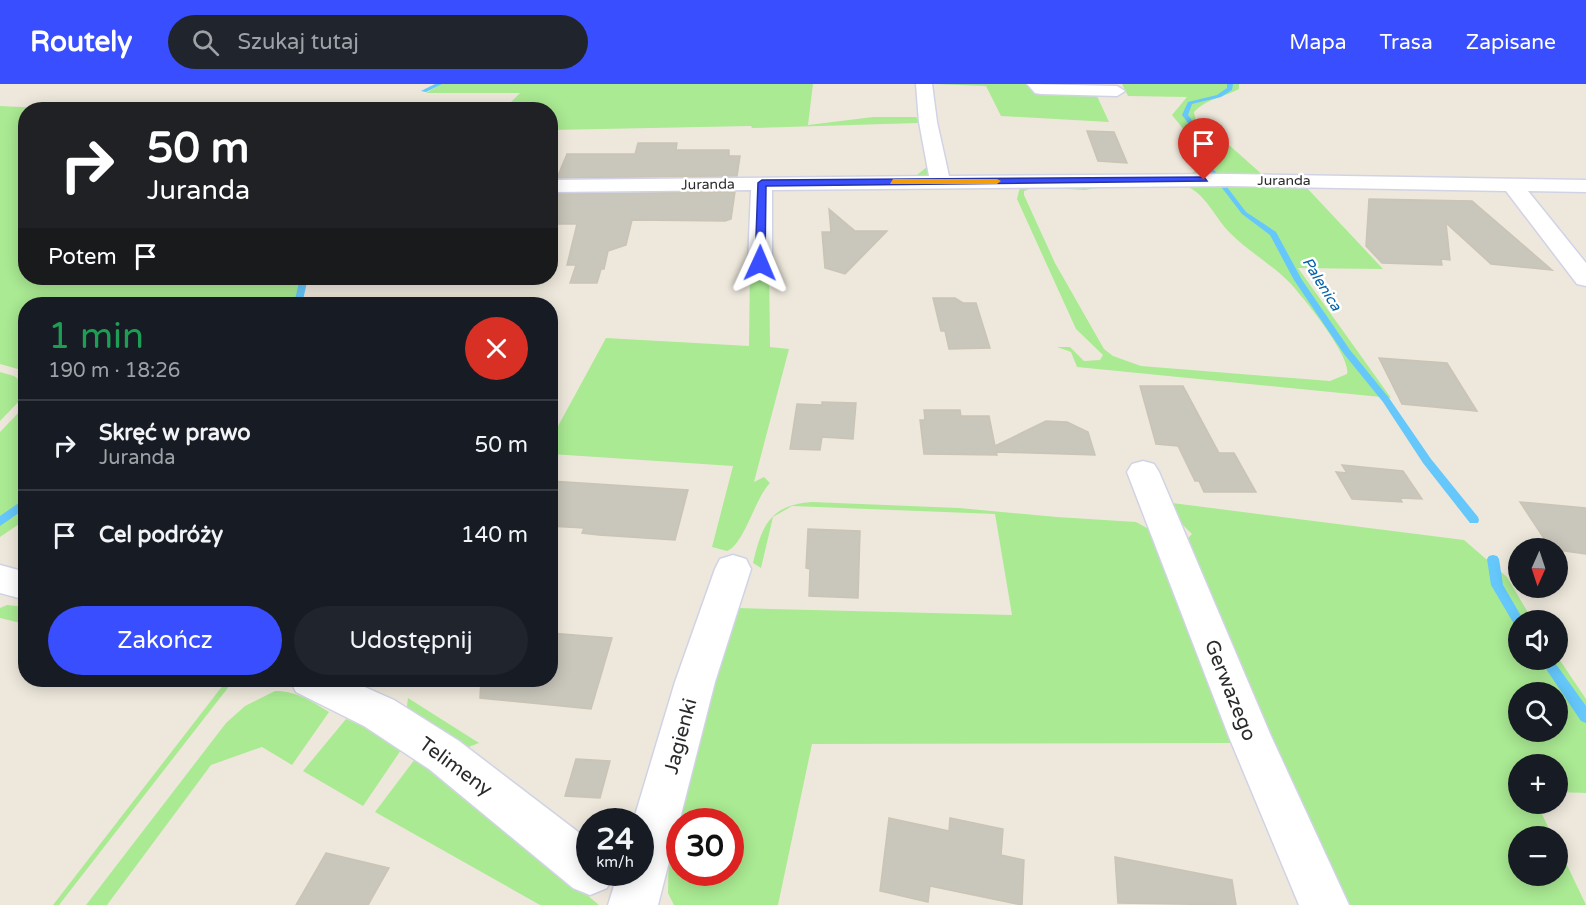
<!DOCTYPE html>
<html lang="pl">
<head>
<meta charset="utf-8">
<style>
  body { margin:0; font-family:"Varela Round",sans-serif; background:#20242c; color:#f1f3f6; height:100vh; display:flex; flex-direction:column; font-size:22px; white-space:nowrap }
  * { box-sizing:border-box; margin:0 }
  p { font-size:20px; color:#9ea1a6 }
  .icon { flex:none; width:33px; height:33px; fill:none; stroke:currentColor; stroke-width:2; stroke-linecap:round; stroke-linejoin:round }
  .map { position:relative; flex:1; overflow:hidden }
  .sheet { position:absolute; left:18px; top:213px; width:540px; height:390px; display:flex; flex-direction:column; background:#171b24; border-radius:24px; box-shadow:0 3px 15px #0003 }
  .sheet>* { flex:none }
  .guide { position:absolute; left:18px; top:18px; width:540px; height:183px; border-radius:24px; box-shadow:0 3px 15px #0003; background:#202124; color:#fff; overflow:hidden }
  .needle { width:39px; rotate:183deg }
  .fabs { position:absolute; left:1508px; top:454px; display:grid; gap:12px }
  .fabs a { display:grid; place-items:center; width:60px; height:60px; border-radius:50%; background:#171b24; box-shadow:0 3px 15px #0003; font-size:30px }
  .speed { position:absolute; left:576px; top:724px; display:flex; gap:12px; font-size:30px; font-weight:700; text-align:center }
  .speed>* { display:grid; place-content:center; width:78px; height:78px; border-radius:50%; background:#171b24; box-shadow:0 3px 15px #0003; line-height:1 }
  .speed small { font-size:15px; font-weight:400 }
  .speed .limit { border:9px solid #d22; background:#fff; color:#111 }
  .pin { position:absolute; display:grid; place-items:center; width:51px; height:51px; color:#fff; margin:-62px -26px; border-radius:50% 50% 50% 0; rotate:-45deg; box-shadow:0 0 6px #0007 }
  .pin .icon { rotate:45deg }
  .me { position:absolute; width:66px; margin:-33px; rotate:1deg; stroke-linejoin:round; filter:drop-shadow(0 0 4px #0008) }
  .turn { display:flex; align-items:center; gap:21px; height:126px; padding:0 30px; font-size:27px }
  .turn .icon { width:78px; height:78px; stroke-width:2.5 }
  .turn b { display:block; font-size:42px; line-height:51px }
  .then { display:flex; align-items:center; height:57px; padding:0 30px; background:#0003; gap:12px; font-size:22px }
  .round { display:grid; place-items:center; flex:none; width:63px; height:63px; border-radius:32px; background:#20242c }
  .overview { display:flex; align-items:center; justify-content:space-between; height:102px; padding:0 30px }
  h1 { font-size:36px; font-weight:600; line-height:45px; color:#1e9e55 }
  .primary-button { display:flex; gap:12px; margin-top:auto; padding:12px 30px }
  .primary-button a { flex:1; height:69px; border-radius:36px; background:#384eff; color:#fff; font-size:24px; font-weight:600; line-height:69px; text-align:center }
  .primary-button a+a { background:#20242c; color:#f1f3f6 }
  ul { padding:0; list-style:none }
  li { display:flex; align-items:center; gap:18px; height:90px; padding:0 30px; border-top:2px solid #363941 }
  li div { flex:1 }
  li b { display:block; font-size:22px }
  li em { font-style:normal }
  header { display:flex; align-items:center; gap:36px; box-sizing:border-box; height:84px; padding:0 30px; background:#384eff; color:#fff }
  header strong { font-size:28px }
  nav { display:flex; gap:33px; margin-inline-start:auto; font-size:21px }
  .search { width:420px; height:54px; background:#20242c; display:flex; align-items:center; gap:15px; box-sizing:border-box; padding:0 21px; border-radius:33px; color:#9ea1a6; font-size:22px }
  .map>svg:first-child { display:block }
</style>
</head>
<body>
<header>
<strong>Routely</strong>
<div class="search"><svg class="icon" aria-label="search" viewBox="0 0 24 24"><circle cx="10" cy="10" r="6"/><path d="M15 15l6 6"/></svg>Szukaj tutaj</div>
<nav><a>Mapa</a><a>Trasa</a><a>Zapisane</a></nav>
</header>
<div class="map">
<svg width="1586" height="821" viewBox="0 0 1586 821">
  <rect width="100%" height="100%" fill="#eee8dc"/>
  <!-- green -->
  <g fill="#aaea93" fill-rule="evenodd">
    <polygon points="441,0 813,0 808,41 873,33 916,33 921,39 931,88 919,95 907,93 917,91 928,82 922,48 918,39 752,44 751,42 551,46 550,26 504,25 520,9 426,9"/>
    <polygon points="933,0 1026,0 1030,3 1097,12 1109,38 1001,32 986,2"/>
    <path d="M1122,0H1239V5C1224,13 1206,15 1194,28L1196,38L1205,48L1220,53L1265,93H1188L1199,83C1197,61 1186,48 1172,31L1187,13L1128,12Z"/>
    <polygon points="0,22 63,25 26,26 26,194 307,194 301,220 26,220 25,287 0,280"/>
    <path d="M1281,98L1307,104L1383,185L1298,184L1391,314L1077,283L1071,268L1057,263H1070L1084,277L1100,276L1103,271L1076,245L1017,115L1020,103L1039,99ZM1113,101C1129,101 1174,97 1186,102C1206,110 1215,134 1230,149C1248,167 1271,180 1290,199C1303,213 1352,273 1347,290L1330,297L1141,282L1113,272L1104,265L1055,179L1024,111V107L1035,103L1085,106Z"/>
    <path d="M750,180H769L770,263L789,265L754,398L764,393L770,399C755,414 744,461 727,467L712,463L733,382L551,370V355L606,254L749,262Z"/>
    <polygon points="0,288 14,292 25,300 26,310 0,337"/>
    <polygon points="25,322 25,436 0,453 0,348"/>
    <path d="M812,418L959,424L1057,433L1136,438L1156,449L1238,659L812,660L778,821H674L668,809L669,763L722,554L737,524L1012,531L995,430L792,422L773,433L761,484L753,479C762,441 770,421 812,418ZM680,738H730V789H680Z"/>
    <path d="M1172,419L1464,456L1507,493L1533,537H1518V576H1557V572L1586,615V709L1557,708V681H1518V720H1537L1553,753H1518V792H1557V760L1586,821H1337L1185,457L1192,450L1180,438ZM1518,609H1557V648H1518Z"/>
    <polygon points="7,521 25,523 25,540 0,534 0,524"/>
    <polygon points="227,596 234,596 59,821 53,821"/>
    <path d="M275,607C297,607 311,617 329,628L292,681L262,663L211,681L107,821H86L226,639L245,622Z"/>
    <polygon points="408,614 479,659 464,665 406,630"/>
    <polygon points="346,635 360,641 401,666 363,722 303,687"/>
    <polygon points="415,675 511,747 599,821 540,821 375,728"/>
  </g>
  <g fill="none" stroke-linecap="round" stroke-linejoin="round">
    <!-- stream -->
    <g fill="#65c7fa" fill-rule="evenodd">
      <polygon points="435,0 442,0 426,8 421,7"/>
      <polygon points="1227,0 1233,0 1232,6 1221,13 1192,20 1188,31 1200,47 1208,78 1246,128 1276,148 1302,196 1350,266 1389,314 1431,375 1478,433 1479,436 1478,439 1470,439 1423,379 1383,318 1344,270 1294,196 1270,151 1242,130 1203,79 1194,47 1182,31 1188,18 1217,11 1227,4"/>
      <polygon points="300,194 308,194 302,220 294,220"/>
      <polygon points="26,414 26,424 0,442 0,432"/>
      <polygon points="1493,471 1497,472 1499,475 1503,501 1524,537 1518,537 1518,542 1514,540 1491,501 1487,475 1489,472"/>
      <polygon points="1540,576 1553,576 1586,622 1586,639 1581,637"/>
    </g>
  </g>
  <!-- building -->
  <g fill="#c9c6bb" stroke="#cac4b5" stroke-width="1.5">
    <polygon points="1087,47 1114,48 1127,79 1098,77"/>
    <polygon points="638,59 677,59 676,66 729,66 729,72 740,72 737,92 557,94 567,70 635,70"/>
    <polygon points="735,108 731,135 725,137 632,136 626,161 608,167 604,185 601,185 597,199 570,199 576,181 567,181 577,140 550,140 551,110"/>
    <polygon points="1369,115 1472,117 1552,186 1491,180 1446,139 1450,176 1441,175 1442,181 1382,179 1366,162"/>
    <polygon points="829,125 855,147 887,147 845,190 825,184 822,148 831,148"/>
    <polygon points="933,214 955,214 963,219 976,219 990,264 949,265 945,247 941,247"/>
    <polygon points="1379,274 1447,279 1477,327 1402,320"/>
    <polygon points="1140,302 1183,302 1219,369 1234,369 1256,408 1204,408 1199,397 1195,397 1178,362 1156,360"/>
    <polygon points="822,318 856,319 853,355 822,353 820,366 790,365 797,320 822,321"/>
    <polygon points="924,326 960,326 961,332 989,332 995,362 1046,337 1067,338 1088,348 1095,371 996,368 997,371 924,370 920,336 925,336"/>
    <polygon points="1342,381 1403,387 1422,415 1400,414 1402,418 1352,415 1336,388 1347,389"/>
    <polygon points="550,397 582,399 688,406 675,456 599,451 582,449 584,444 550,442"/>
    <polygon points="1520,418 1586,424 1586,470 1551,465"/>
    <polygon points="808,445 860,447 858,514 809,512 810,485 806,484"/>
    <polygon points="550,549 612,554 591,625 480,614 481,596 550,596"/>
    <polygon points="576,675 610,677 600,714 565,712"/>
    <polygon points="889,734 949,747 950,734 1003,745 1001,771 1024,776 1022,821 930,802 928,818 880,807"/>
    <polygon points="326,769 389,784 368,821 296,821"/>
    <polygon points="1115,773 1232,796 1236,821 1118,819"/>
  </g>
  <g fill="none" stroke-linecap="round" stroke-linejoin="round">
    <!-- street casing -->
    <g stroke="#d1d3e5" stroke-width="3">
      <g id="street">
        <polygon points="916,0 932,0 937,38 949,92 1229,90 1586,96 1586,108 1528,107 1586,179 1586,202 1577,200 1506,107 1229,102 772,106 772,179 768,184 752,184 748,179 751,106 550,108 550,96 929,92 919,38"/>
        <polygon points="1027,0 1117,2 1125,7 1117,12 1041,10 1035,9"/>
        <polygon points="1143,377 1154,380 1159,388 1271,652 1349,821 1299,821 1229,653 1127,388 1132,380"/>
        <polygon points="733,471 746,475 751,485 715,598 658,821 608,821 618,789 640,789 640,738 633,738 675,598 715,485 720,475"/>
        <polygon points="0,481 26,488 26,516 0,509"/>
        <polygon points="290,596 349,596 394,616 459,657 590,757 590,789 613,789 607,804 590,811 573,804 429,685 364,642 296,608"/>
      </g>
    </g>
    <!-- street -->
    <use href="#street" fill="#fff" fill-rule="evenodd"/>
  </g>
  <!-- route -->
  <polygon fill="#384eff" stroke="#2433a6" stroke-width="1.5" points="1204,93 1207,97 766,102 765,179 760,182 755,179 758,99 762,96"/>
  <!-- slow -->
  <polygon fill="#f59e0b" points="893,95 997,95 1001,97 997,100 890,100"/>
  <g text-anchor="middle" stroke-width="5" stroke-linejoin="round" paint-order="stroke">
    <!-- far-street labels -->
    <g font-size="14" fill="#2b2b2b" stroke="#fff">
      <text x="1284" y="101">Juranda</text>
      <text transform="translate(708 100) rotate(-1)" y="5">Juranda</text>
    </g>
    <!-- far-water labels -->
    <g font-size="15" font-style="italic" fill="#0063aa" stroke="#fff">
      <text transform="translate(1322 200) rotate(58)" y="5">Palenica</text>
    </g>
    <!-- near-street labels -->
    <g font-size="20" fill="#2b2b2b" stroke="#fff">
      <text transform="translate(1231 606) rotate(68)" y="7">Gerwazego</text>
      <text transform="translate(680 652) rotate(-75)" y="7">Jagienki</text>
      <text transform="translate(456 682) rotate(36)" y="7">Telimeny</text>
    </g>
  </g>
</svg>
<div class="fabs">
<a><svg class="needle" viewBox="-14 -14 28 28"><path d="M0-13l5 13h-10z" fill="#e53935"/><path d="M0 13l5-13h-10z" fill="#9ea1a6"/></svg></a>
<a><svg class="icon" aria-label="sound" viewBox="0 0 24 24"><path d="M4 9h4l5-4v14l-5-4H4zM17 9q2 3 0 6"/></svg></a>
<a><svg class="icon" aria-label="search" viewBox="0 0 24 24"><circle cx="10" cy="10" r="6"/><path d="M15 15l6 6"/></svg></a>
<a>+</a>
<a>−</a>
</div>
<div class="speed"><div>24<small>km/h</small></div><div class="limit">30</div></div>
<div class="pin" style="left:1204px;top:96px;background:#d93025"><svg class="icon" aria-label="arrive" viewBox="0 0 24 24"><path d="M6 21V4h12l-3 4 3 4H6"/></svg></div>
<svg class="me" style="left:760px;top:179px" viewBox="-20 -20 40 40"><path d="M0-17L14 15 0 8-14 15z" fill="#384eff" stroke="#fff" stroke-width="4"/></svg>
<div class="guide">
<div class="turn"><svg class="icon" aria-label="right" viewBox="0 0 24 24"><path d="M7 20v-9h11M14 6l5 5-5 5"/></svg><div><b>50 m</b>Juranda</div></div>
<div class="then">Potem<svg class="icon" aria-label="arrive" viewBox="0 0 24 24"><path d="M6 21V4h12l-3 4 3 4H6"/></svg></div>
</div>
<section class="sheet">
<div class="overview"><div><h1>1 min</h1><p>190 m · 18:26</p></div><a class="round" style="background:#d93025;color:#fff"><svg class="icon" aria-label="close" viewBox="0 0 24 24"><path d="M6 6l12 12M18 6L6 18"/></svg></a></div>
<ul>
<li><svg class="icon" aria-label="right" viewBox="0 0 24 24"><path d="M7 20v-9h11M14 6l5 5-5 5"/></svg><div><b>Skręć w prawo</b><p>Juranda</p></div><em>50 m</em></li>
<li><svg class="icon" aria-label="arrive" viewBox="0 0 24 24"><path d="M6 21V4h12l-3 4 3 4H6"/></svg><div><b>Cel podróży</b></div><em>140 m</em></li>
</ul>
<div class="primary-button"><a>Zakończ</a><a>Udostępnij</a></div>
</section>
</div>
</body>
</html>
